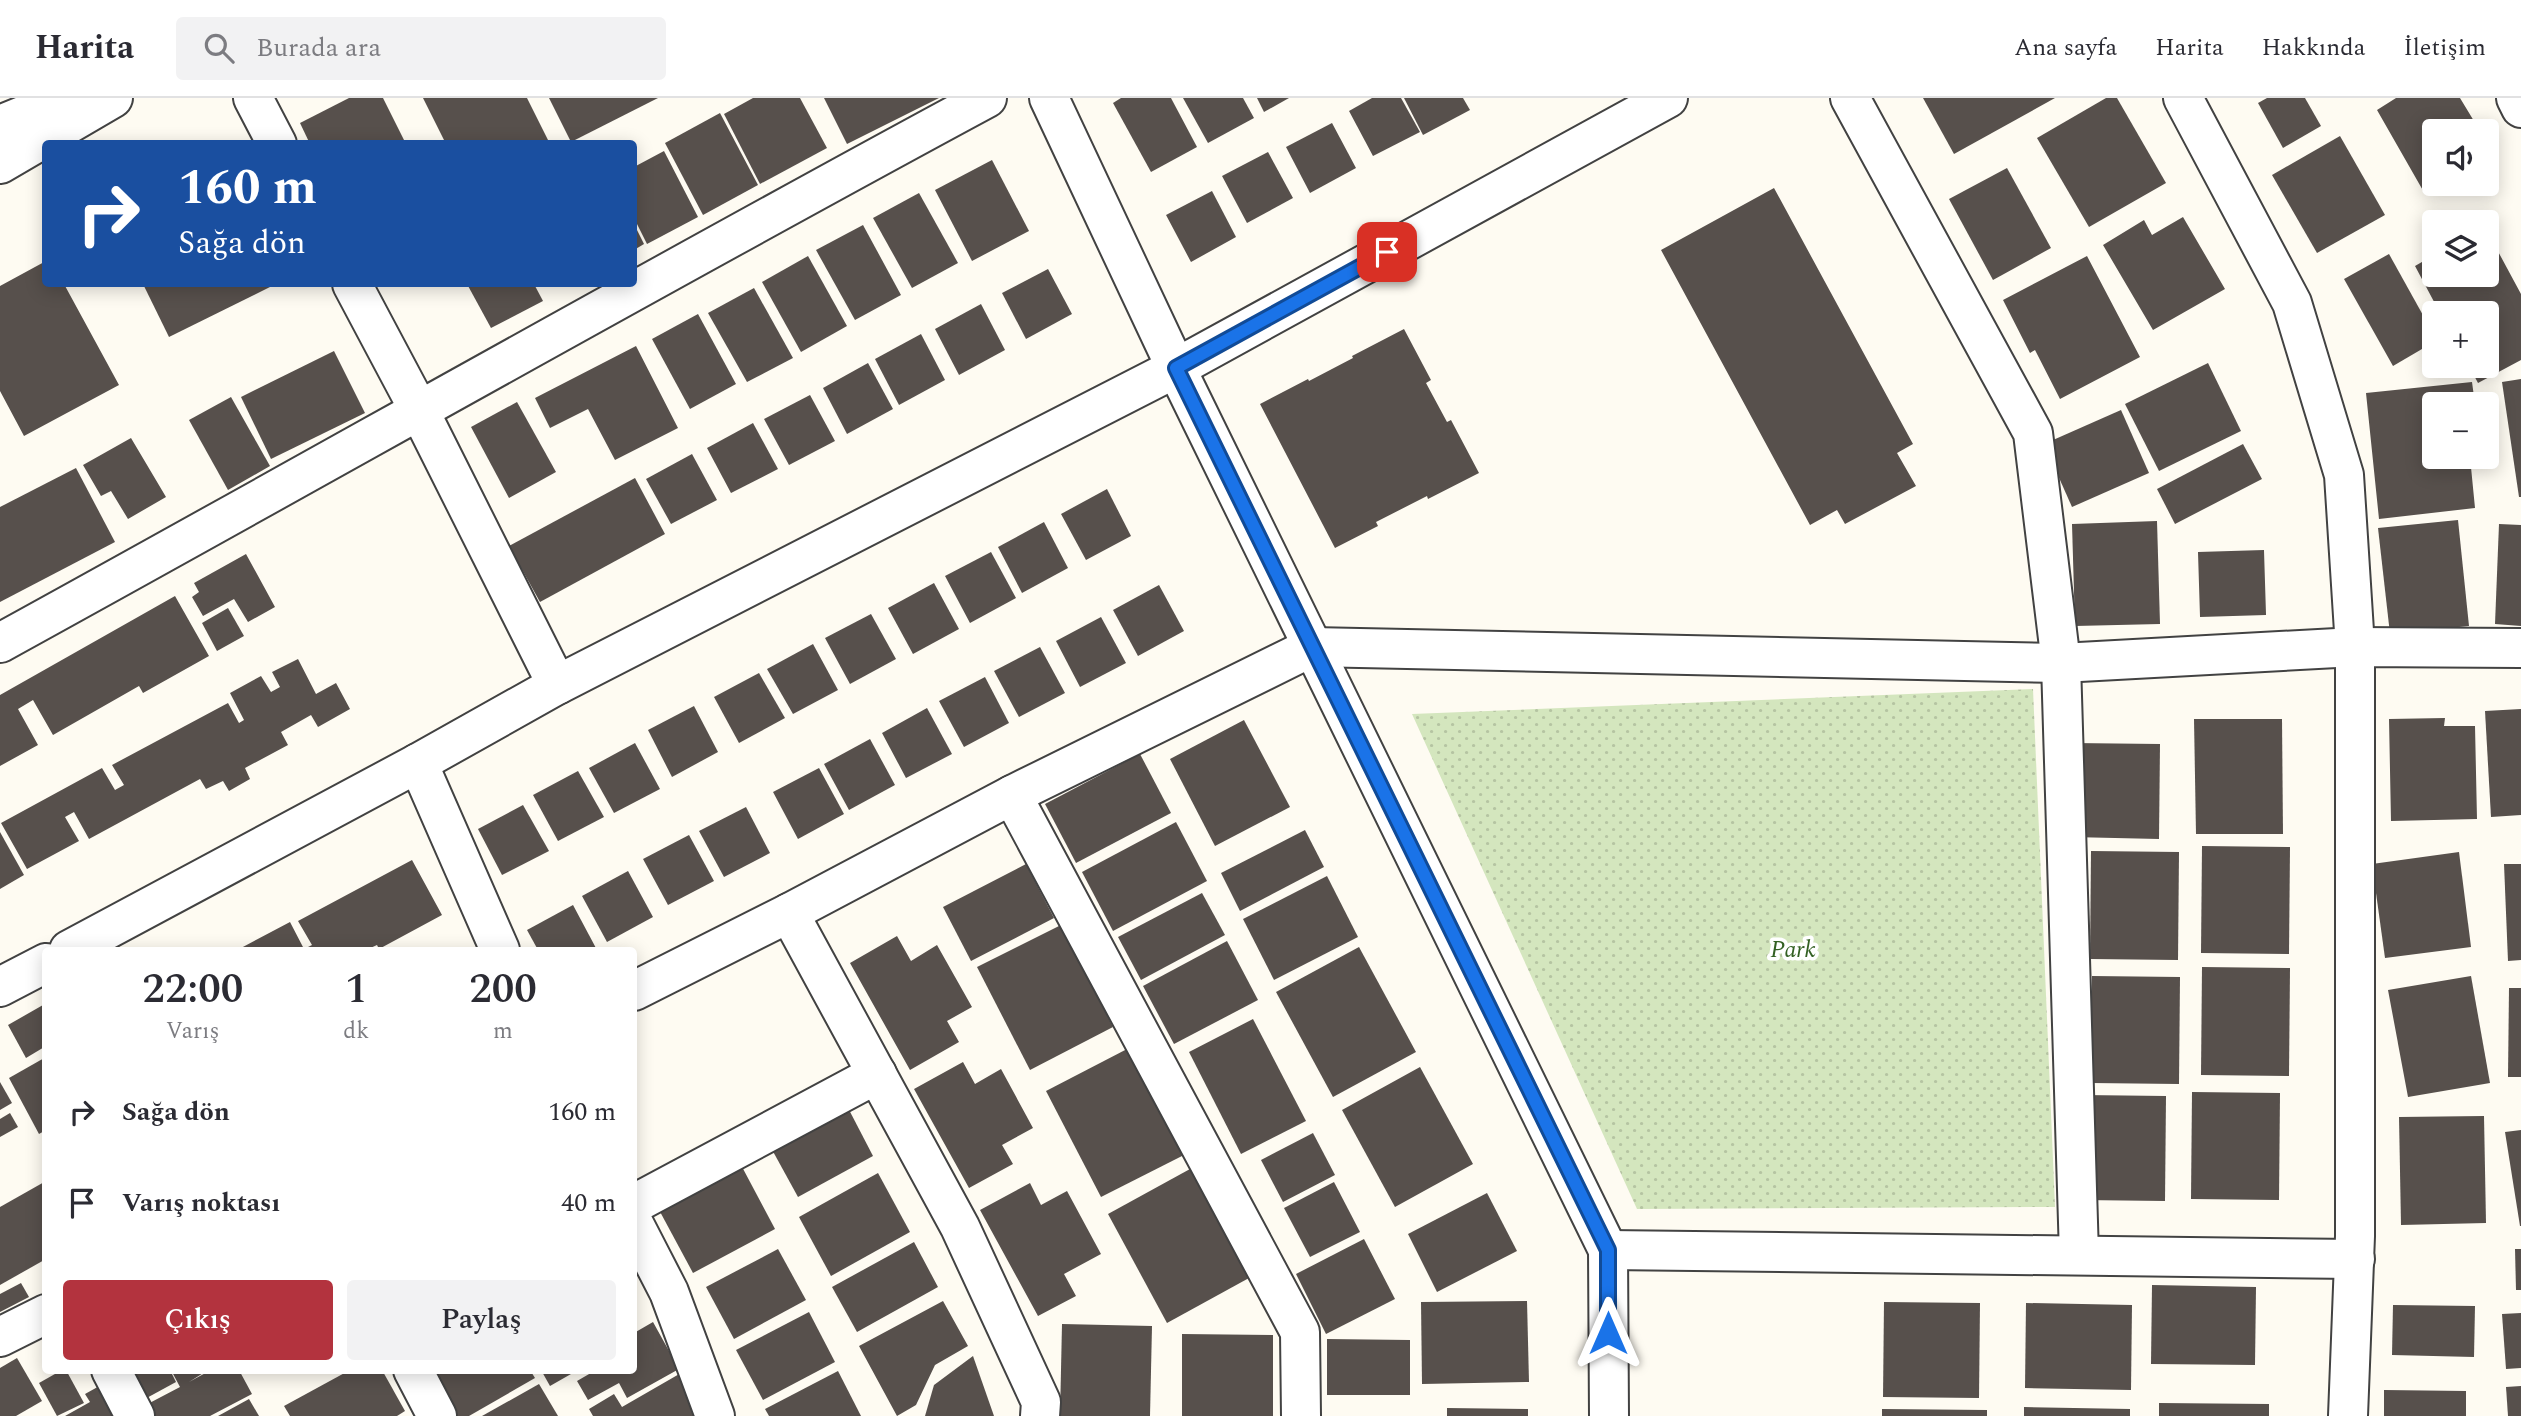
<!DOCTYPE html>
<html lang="tr">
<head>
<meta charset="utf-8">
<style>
  body { margin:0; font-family:Spectral,serif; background:#f2f2f3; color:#2b2b33; height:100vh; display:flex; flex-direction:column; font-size:26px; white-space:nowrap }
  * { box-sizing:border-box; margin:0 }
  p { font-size:23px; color:#7c7c81 }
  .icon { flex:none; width:38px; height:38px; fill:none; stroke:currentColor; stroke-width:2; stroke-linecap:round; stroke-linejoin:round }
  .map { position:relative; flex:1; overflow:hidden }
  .side { position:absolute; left:42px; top:849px; width:595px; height:427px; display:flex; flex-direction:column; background:#fff; border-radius:7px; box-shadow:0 4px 18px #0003 }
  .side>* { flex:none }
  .top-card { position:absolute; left:42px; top:42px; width:595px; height:147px; border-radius:7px; box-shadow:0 4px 18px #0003; background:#1a4fa0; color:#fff; overflow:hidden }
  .controls { position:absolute; left:2422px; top:21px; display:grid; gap:14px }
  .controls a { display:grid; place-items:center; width:77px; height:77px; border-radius:7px; background:#fff; box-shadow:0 4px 18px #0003; font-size:35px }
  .pin { position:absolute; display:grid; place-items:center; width:60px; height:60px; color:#fff; margin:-30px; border-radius:14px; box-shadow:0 4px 10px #0006 }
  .me { position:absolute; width:77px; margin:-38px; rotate:0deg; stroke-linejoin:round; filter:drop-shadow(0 0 5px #0008) }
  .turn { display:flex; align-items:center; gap:24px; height:147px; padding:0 21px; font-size:32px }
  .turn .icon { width:91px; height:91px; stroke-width:2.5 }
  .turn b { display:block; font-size:49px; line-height:60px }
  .eta { display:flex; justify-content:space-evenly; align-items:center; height:119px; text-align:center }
  .eta b { font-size:42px; font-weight:600; line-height:49px }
  .cta { display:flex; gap:14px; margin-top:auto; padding:14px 21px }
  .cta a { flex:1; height:80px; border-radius:7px; background:#b3333e; color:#fff; font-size:28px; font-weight:600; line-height:80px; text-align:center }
  .cta a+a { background:#f2f2f3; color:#2b2b33 }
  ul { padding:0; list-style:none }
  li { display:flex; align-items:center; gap:21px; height:91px; padding:0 21px }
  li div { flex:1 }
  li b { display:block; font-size:26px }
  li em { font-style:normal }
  header { display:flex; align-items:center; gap:42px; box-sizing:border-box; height:98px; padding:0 35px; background:#fff; border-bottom:2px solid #e1e1e2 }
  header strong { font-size:33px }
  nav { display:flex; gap:38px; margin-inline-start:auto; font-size:24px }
  .search { width:490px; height:63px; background:#f2f2f3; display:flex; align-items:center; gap:18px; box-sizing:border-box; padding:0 24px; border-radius:7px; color:#7c7c81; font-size:26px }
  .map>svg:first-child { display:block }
</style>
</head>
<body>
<header>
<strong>Harita</strong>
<div class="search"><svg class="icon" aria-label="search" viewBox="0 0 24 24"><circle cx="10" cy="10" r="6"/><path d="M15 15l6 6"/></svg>Burada ara</div>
<nav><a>Ana sayfa</a><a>Harita</a><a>Hakkında</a><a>İletişim</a></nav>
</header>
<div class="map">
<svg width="2521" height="1318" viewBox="0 0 2521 1318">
  <defs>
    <pattern id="grass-dots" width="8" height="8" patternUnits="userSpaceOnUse" patternTransform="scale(1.75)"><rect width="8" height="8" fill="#d4e6be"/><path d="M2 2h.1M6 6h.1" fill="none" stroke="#b5c4a2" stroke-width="1.8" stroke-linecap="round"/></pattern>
  </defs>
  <rect width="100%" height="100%" fill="#fefbf2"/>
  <!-- grass -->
  <polygon fill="url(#grass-dots)" points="2033,591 2055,1109 1637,1111 1412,616"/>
  <!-- building -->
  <g fill="#57504c">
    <polygon points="349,0 383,0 406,46 310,46 300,25"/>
    <polygon points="423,0 527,0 550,46 446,46"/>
    <polygon points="549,0 658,0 571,44"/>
    <polygon points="753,0 800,0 827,50 760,86 724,16"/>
    <polygon points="824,0 939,0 847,46"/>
    <polygon points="1121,0 1171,0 1197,49 1151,74 1113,5"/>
    <polygon points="1183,0 1243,0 1254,20 1208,45"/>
    <polygon points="1257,0 1289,0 1264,14"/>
    <polygon points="1372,0 1401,0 1420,34 1373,58 1349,13"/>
    <polygon points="1404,0 1463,0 1470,12 1423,37"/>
    <polygon points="1923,0 2055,0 1954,56"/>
    <polygon points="2106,0 2117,0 2166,85 2089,129 2037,40"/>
    <polygon points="2267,0 2305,0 2321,28 2283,50 2258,5"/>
    <polygon points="2396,0 2460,0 2480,33 2434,33 2434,86 2442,86 2425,96 2377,12"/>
    <polygon points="720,15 758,87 703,117 665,45"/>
    <polygon points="1332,25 1356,70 1310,95 1286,49"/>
    <polygon points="2340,38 2385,117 2317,155 2272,77"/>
    <polygon points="664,53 698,119 647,146 634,120 634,69"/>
    <polygon points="1268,54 1293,100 1247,125 1222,78"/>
    <polygon points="992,62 1029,133 972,163 935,92"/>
    <polygon points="2007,70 2051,150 1993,182 1949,101"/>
    <polygon points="1774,90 1913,346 1897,355 1916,388 1845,426 1837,412 1810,427 1661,152"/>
    <polygon points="1212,93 1236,139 1191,164 1166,117"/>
    <polygon points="919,95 958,165 912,190 873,120"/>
    <polygon points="2183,119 2225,191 2153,232 2103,147 2144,122 2152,137"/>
    <polygon points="634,126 644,146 634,152"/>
    <polygon points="863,127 901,197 855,222 816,152"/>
    <polygon points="2487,133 2521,196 2521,262 2478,285 2469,268 2487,268 2487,215 2440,215 2415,168 2434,157 2434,177 2487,177"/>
    <polygon points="2389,156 2434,237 2434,244 2393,268 2344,181"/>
    <polygon points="808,158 847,228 801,254 762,184"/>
    <polygon points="2087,158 2140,259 2060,301 2035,252 2030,255 2003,202"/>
    <polygon points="46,163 46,186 64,186 119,287 24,338 0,293 0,188"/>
    <polygon points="1048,171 1072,216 1026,241 1002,195"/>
    <polygon points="143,186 271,186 272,188 169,239"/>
    <polygon points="467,186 534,186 543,203 491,230"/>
    <polygon points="754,190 793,260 747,284 708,215"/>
    <polygon points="981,206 1005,252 959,277 935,231"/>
    <polygon points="698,216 736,286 690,311 652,241"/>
    <polygon points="1404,231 1431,282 1426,285 1447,324 1451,322 1479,375 1428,401 1427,398 1376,424 1378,428 1335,450 1260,306 1308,281 1309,283 1353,260 1352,258"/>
    <polygon points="921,236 945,282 899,307 875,261"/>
    <polygon points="636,248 678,330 615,362 588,311 550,330 535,300"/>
    <polygon points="334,253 365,315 271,361 241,299"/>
    <polygon points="868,265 893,311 847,336 823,290"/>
    <polygon points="2208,265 2241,333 2159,373 2125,306"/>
    <polygon points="2521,281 2521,399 2519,399 2502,284"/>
    <polygon points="2472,284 2475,306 2434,306 2434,359 2470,359 2475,410 2379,421 2366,295"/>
    <polygon points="810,297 835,343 789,367 764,321"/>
    <polygon points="231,299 270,368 228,392 189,322"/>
    <polygon points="517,304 556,374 509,400 471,329"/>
    <polygon points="2121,312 2149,375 2072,409 2044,346"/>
    <polygon points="753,325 778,371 731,395 707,350"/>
    <polygon points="131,340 166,399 128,421 111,393 101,398 83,367"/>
    <polygon points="2243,346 2262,381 2175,426 2157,391"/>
    <polygon points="692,356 717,402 671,426 646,381"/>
    <polygon points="76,370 115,444 0,504 0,409"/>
    <polygon points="635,380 665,436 540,504 509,448"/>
    <polygon points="1107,391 1131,438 1086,462 1061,416"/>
    <polygon points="2458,422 2469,528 2390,536 2378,430"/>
    <polygon points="2157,423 2160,526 2075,528 2072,426"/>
    <polygon points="1044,424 1068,470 1022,495 998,449"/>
    <polygon points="2499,426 2521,427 2521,528 2495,526"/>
    <polygon points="2264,452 2266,517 2200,519 2198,454"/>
    <polygon points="991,454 1016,500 970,525 945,478"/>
    <polygon points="246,456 275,509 248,524 234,501 203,518 192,499 199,494 194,485"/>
    <polygon points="934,485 959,531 913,556 888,510"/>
    <polygon points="1159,487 1184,533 1138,558 1113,512"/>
    <polygon points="175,498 209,558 143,595 139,588 53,637 33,602 18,611 38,647 0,668 0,597"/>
    <polygon points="228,510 244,538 217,553 202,525"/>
    <polygon points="871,516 896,561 850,586 825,540"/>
    <polygon points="1101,519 1126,565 1080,589 1056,543"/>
    <polygon points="813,546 838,592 793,616 767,571"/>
    <polygon points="1040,549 1065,595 1019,619 994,573"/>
    <polygon points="298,561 316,596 336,585 350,611 318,629 311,617 281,634 288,647 245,670 250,681 229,693 223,683 206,691 200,681 89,741 74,714 65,719 79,743 27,771 1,725 102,670 115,692 124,687 112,667 228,605 239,625 244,622 230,595 261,578 271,594 280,589 272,574"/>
    <polygon points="759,575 785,620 739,645 714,599"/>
    <polygon points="985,579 1009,625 964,649 939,603"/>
    <polygon points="694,608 718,654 672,679 648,632"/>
    <polygon points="927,610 952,656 906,680 882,635"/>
    <polygon points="2521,611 2521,717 2491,719 2485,613"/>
    <polygon points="2445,620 2444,628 2475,628 2477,721 2391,723 2389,621"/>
    <polygon points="2194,621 2282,621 2283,736 2196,736"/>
    <polygon points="1244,622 1290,709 1215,748 1170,661"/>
    <polygon points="870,641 895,687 849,712 824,666"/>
    <polygon points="635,645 660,691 614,715 589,670"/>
    <polygon points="2072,645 2160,646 2159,741 2071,739"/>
    <polygon points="1140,656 1171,715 1076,765 1045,706"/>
    <polygon points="819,670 844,716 798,741 773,694"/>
    <polygon points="578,673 604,719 558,743 533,697"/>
    <polygon points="523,707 549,753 502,777 478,731"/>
    <polygon points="746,709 770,755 724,779 699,733"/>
    <polygon points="1176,724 1207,783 1113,833 1082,774"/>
    <polygon points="1305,732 1324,769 1240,813 1221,775"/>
    <polygon points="0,734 24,777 0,791"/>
    <polygon points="689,737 714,783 668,807 643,761"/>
    <polygon points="2202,748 2290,749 2289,856 2201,855"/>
    <polygon points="2091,753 2179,754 2178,862 2090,861"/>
    <polygon points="2459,754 2471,849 2385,860 2372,766"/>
    <polygon points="412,762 442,817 379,851 377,847 366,852 242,852 241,850 290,824 304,851 312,847 298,823"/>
    <polygon points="1026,766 1054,820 971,863 943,809"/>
    <polygon points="2504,766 2521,766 2521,862 2508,863"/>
    <polygon points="628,773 653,819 607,844 582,798"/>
    <polygon points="1327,778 1358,839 1274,882 1243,821"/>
    <polygon points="1202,795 1225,837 1141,882 1118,839"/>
    <polygon points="573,807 597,852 538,852 527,832"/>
    <polygon points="1061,827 1113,929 1030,972 977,869"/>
    <polygon points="897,838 911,863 937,847 972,909 947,923 959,944 910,972 850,865"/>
    <polygon points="1227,843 1258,902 1174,946 1143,888"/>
    <polygon points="1359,849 1416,954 1333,999 1276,894"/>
    <polygon points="2202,869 2290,870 2289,978 2201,977"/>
    <polygon points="2092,878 2180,879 2179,986 2091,985"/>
    <polygon points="2471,878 2490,985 2408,999 2388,892"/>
    <polygon points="2509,890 2521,890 2521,979 2508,979"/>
    <polygon points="43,907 46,910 46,948 26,960 8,927"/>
    <polygon points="1253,921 1306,1023 1241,1056 1189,954"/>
    <polygon points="1129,950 1184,1057 1101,1099 1046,993"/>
    <polygon points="46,959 46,1032 39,1036 9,980"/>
    <polygon points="963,964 975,986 1001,971 1033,1030 1002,1047 1013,1066 969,1090 914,991"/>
    <polygon points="1420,969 1473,1066 1395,1109 1342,1012"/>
    <polygon points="0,984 12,1005 0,1012"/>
    <polygon points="2192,994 2280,995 2279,1102 2191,1101"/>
    <polygon points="2083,997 2166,998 2165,1103 2081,1102"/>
    <polygon points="846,1006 873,1058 798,1099 770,1048"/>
    <polygon points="10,1015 18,1029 0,1039 0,1021"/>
    <polygon points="2484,1018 2486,1125 2401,1127 2399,1019"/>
    <polygon points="2521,1032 2521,1128 2520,1128 2505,1034"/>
    <polygon points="1313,1035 1335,1077 1283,1104 1261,1062"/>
    <polygon points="741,1067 775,1131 693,1175 658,1110"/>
    <polygon points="1190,1071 1249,1180 1167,1225 1108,1116"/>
    <polygon points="878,1075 910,1134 831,1178 799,1119"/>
    <polygon points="46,1083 46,1161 0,1187 0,1109"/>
    <polygon points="1334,1084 1360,1134 1310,1159 1284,1110"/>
    <polygon points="1030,1085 1041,1107 1067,1093 1101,1156 1064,1176 1076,1198 1038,1218 980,1112"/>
    <polygon points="1487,1095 1517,1153 1437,1194 1408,1136"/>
    <polygon points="1364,1141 1395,1201 1326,1236 1296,1176"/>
    <polygon points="914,1144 938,1189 857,1234 832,1189"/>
    <polygon points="778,1151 806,1202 734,1241 706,1189"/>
    <polygon points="2515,1151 2521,1151 2521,1192 2516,1192"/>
    <polygon points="21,1185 29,1199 0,1214 0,1196"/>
    <polygon points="2152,1187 2256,1189 2255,1267 2151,1266"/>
    <polygon points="943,1203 968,1248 935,1267 916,1307 897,1318 859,1248"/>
    <polygon points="1527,1203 1529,1284 1422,1286 1421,1204"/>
    <polygon points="1884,1204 1980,1205 1979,1300 1883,1299"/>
    <polygon points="2026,1205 2132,1207 2131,1292 2025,1290"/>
    <polygon points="2393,1207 2475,1208 2474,1259 2392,1257"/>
    <polygon points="809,1214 835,1264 763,1302 736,1252"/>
    <polygon points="2521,1215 2521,1270 2506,1271 2502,1216"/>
    <polygon points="653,1224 679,1271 627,1300 619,1285 588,1302 577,1283 596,1272 634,1272 634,1235"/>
    <polygon points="1062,1226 1152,1228 1150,1318 1060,1318"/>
    <polygon points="1182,1236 1273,1237 1273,1318 1182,1318"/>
    <polygon points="1327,1241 1410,1242 1410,1297 1327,1297"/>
    <polygon points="973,1258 994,1318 925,1318 934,1287"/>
    <polygon points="17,1260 42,1303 16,1318 0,1318 0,1270"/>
    <polygon points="62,1272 66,1272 84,1305 57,1318 39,1285"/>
    <polygon points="127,1272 170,1272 176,1284 143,1302"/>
    <polygon points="171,1272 208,1272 189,1284 211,1272 239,1272 252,1296 210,1318 144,1318 140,1310 180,1289"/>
    <polygon points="350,1272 382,1272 405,1313 397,1318 290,1318 284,1308"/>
    <polygon points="426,1272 530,1272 535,1280 469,1318 450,1318"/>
    <polygon points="541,1272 578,1272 550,1288"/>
    <polygon points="838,1273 861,1318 769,1318 765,1311"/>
    <polygon points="681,1275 705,1318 593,1318 589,1311 614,1296 622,1309"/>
    <polygon points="103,1286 120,1318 65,1318 90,1304 85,1296"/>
    <polygon points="539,1286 558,1318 482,1318"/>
    <polygon points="2521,1288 2521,1318 2508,1318 2506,1289"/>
    <polygon points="2384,1292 2466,1293 2466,1318 2384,1318"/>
    <polygon points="249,1301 259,1318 218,1318"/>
    <polygon points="2159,1305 2269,1306 2269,1318 2159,1318"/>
    <polygon points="2024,1309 2130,1311 2130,1318 2024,1318"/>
    <polygon points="1447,1310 1528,1311 1528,1318 1447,1318"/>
    <polygon points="1882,1311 1987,1312 1987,1318 1882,1318"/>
  </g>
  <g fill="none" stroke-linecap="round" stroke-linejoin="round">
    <!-- minor casing -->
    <g stroke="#424242" stroke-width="42">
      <g id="minor">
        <polyline points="253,0 277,46"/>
        <polyline points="1049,0 1176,270 1608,1152 1609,1318"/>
        <polyline points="1850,0 2033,335 2061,565 2079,1157"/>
        <polyline points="2183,0 2292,205 2344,377 2355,549 2355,1138 2348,1318"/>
        <polyline points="2516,0 2521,10"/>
        <polyline points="352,186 420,314 557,587"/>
        <path d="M0,545C329,364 656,178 987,0"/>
        <polyline points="418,665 500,852"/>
        <polyline points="1012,697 1300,1234 1301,1318"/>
        <polyline points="789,815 960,1129 1041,1304 1040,1318"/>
        <polyline points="69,852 418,665 557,587 1176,270 1668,0"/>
        <polyline points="0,889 46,865"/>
        <polyline points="634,893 789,815 1012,697 1312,549 2061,565 2355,549 2521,550"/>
        <polyline points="634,1106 877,976"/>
        <polyline points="634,1126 669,1194 715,1318"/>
        <polyline points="1608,1152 2355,1161"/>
        <polyline points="0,1239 46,1216"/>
        <polyline points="111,1272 135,1318"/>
        <polyline points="413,1272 437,1318"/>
      </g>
    </g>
    <!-- tertiary casing -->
    <g stroke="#424242" stroke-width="42">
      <g id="tertiary">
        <polyline points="0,27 66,0"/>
        <polyline points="0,66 113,0"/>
      </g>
    </g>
    <!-- minor -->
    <use href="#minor" stroke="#fff" stroke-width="38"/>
    <!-- tertiary -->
    <use href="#tertiary" stroke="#fff" stroke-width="38"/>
  </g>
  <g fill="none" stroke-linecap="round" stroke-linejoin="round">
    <!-- route casing -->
    <g stroke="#114b97" stroke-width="18">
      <polyline id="route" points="1387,154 1176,270 1608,1152 1608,1235"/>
    </g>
    <!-- route -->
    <use href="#route" stroke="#1a73e8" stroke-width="12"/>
  </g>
  <g text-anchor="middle" stroke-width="7" stroke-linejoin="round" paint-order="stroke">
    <!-- park labels -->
    <g font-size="24" font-style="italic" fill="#346124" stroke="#fff">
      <text x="1793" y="859">Park</text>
    </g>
  </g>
</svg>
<div class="controls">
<a><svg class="icon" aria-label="sound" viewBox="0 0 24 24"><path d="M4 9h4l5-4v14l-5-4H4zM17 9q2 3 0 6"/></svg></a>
<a><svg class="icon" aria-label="layers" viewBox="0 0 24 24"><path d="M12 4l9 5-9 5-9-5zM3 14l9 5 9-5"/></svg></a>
<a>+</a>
<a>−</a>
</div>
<div class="pin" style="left:1387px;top:154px;background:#d93025"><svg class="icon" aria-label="arrive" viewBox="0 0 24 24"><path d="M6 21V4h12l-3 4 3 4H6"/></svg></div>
<svg class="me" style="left:1608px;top:1235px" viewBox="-20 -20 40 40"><path d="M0-17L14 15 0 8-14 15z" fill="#1a73e8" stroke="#fff" stroke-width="4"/></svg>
<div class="top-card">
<div class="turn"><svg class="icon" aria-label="right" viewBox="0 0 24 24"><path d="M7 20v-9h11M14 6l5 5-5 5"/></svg><div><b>160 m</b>Sağa dön</div></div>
</div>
<section class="side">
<div class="eta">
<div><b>22:00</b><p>Varış</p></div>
<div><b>1</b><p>dk</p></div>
<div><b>200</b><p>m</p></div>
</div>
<ul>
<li><svg class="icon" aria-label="right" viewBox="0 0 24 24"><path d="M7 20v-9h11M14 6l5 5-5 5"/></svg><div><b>Sağa dön</b></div><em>160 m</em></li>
<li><svg class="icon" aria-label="arrive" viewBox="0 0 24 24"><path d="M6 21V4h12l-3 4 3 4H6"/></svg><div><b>Varış noktası</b></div><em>40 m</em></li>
</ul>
<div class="cta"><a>Çıkış</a><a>Paylaş</a></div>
</section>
</div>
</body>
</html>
